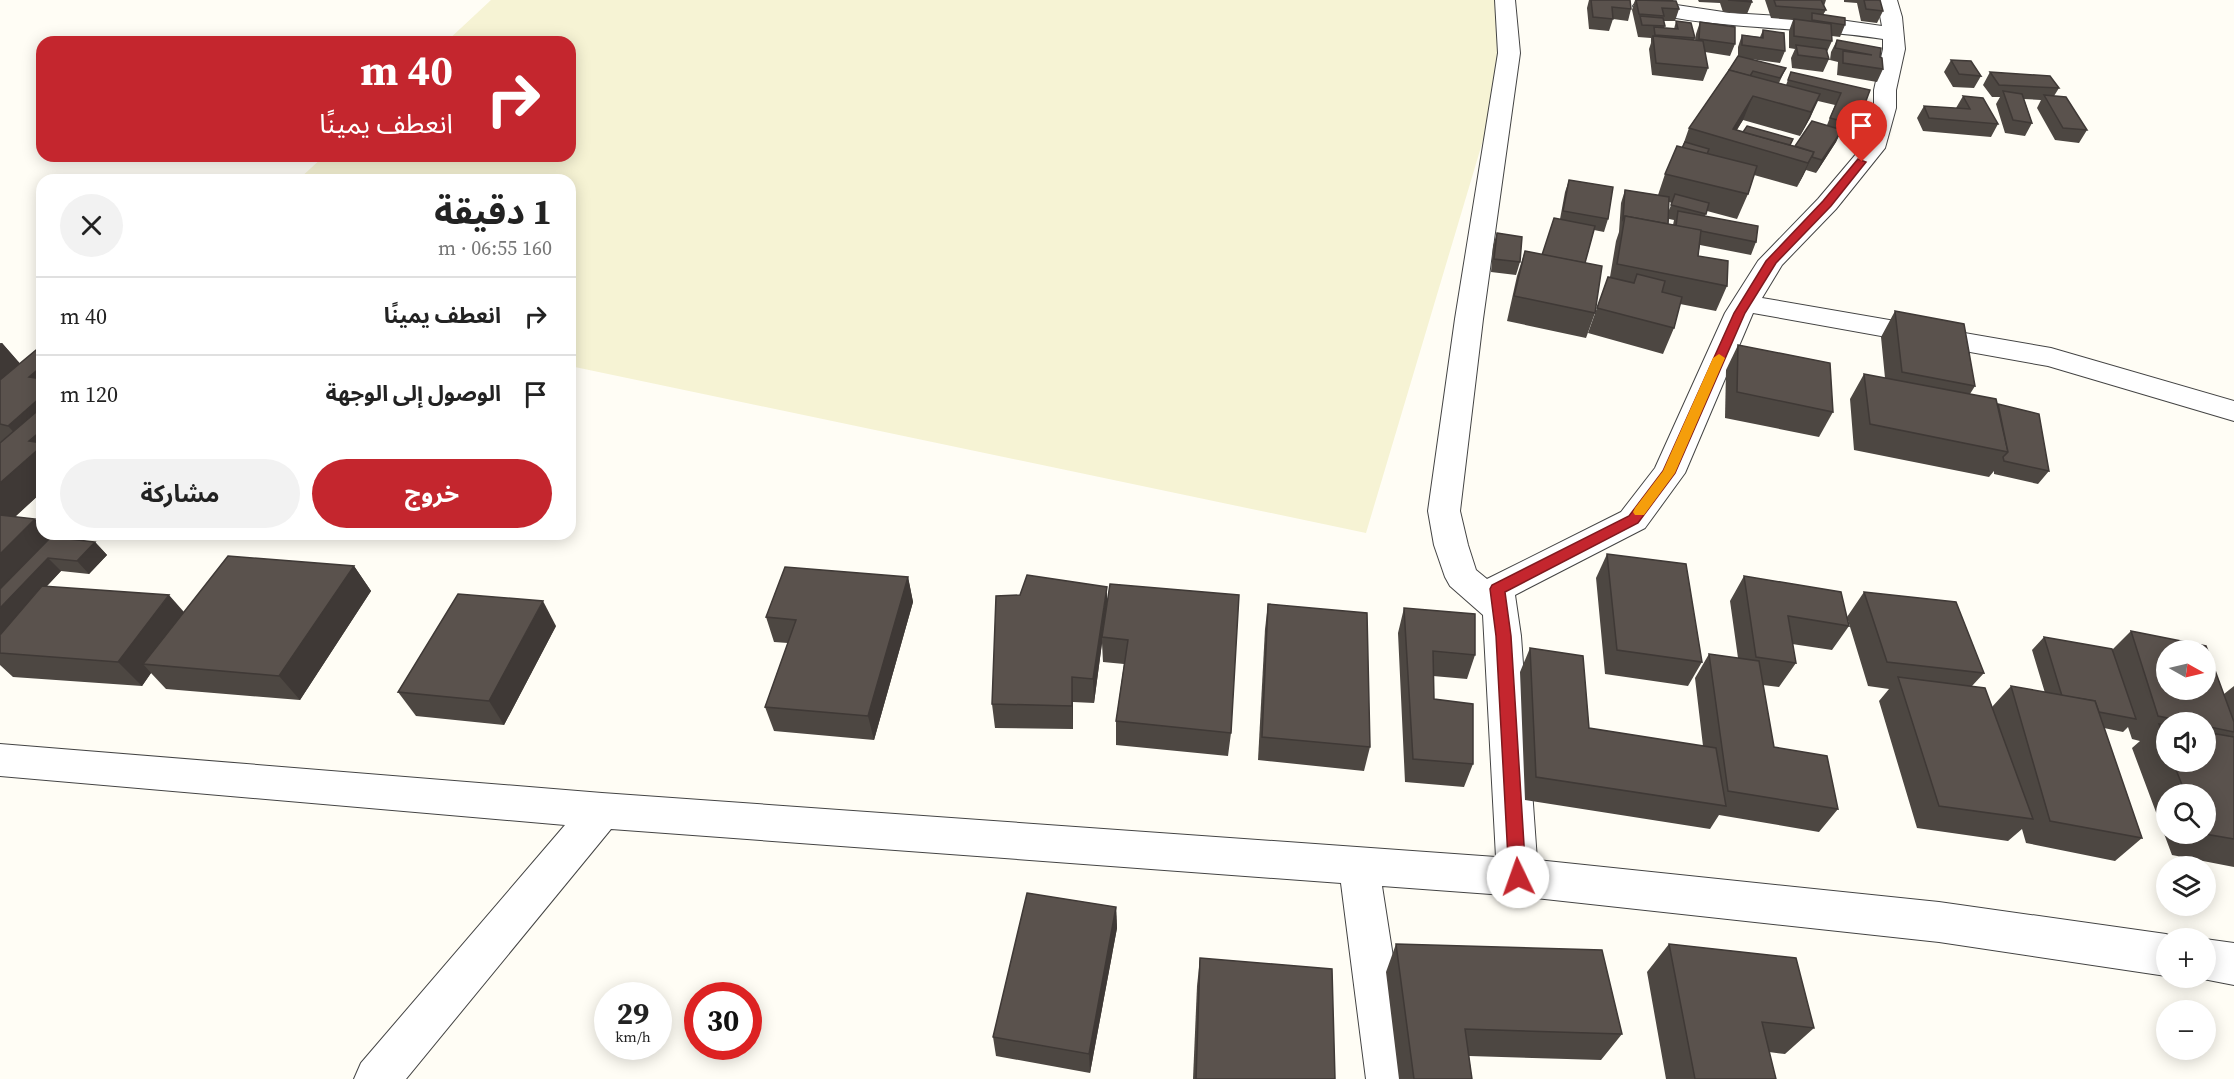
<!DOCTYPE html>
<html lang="ar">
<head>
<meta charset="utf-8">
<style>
  body { margin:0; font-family:"Source Serif 4","Noto Sans Arabic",serif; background:#f2f2f2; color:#222; direction:rtl; height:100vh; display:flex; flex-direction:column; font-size:22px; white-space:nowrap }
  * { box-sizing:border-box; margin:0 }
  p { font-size:20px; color:#767676 }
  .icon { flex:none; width:33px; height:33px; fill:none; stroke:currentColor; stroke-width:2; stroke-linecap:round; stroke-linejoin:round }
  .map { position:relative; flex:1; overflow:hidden; direction:ltr }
  .sheet { position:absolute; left:36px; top:174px; width:540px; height:366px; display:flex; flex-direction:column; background:#fff; border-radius:18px; box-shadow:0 3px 15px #0003; direction:rtl }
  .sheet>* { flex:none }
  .guide { position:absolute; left:36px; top:36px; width:540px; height:126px; border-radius:18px; box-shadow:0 3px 15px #0003; direction:rtl; background:#c4262e; color:#fff; overflow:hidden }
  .needle { width:39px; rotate:98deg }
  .buttons { position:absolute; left:2156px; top:640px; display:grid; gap:12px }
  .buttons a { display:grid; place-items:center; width:60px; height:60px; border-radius:50%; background:#fff; box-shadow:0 3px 15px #0003; font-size:30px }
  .speed { position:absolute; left:594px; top:982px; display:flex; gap:12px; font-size:30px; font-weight:700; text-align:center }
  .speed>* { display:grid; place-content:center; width:78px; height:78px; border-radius:50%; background:#fff; box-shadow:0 3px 15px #0003; line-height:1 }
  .speed small { font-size:15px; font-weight:400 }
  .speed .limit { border:9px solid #d22; background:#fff; color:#111 }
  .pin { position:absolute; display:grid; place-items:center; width:51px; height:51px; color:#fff; margin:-62px -26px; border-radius:50% 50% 50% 0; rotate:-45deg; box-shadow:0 0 6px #0007 }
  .pin .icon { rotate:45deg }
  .me { position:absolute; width:66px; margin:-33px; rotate:357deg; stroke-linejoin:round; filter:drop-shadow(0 0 4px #0008) }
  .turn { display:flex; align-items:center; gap:21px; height:126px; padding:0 24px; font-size:27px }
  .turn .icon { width:78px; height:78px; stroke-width:2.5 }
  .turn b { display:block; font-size:42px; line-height:51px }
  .round { display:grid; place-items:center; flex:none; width:63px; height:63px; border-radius:32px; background:#f2f2f2 }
  .head { display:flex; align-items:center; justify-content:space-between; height:102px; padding:0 24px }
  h1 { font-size:36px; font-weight:700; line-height:45px }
  .button { display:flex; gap:12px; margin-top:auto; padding:12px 24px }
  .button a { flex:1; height:69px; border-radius:36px; background:#c4262e; color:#fff; font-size:24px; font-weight:700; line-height:69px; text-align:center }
  .button a+a { background:#f2f2f2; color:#222 }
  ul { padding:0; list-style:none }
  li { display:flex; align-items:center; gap:18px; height:78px; padding:0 24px; border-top:2px solid #e0e0e0 }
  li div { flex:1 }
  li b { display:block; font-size:22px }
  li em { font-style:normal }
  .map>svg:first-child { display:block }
</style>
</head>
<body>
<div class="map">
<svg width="2234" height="1079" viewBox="0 0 2234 1079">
  <rect width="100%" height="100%" fill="#fffdf5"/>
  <!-- farmland -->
  <polygon fill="#f6f3d4" points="491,0 1506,0 1509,53 1366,533 570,366 570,180 298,180 324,156 570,156 570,42 446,42"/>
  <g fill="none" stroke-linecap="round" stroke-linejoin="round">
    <!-- minor casing -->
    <g stroke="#444" stroke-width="2">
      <g id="minor">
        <path d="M1495,0H1515L1520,53L1483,319L1460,511L1468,545L1476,570L1487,579L1621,512L1655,468L1725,313L1758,261L1818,199L1862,147L1874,108V90L1883,49V39C1801,26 1716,30 1636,10L1633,6L1636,2L1643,0L1730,13L1833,19L1882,26L1877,0H1897L1902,17L1905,49L1896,90V108L1885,148L1836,209L1782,265L1762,298L2051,348L2234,401V421L2048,366L1753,313L1685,473L1645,528L1515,595L1521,636L1537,860L1939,902L2166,934L2178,939H2166V976L1939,942L1518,896L1382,886L1412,1079H1366L1341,883L611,829L406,1079H354L361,1063L565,825L0,776V744L602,793L1496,857L1483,615L1450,586L1445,577L1434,545L1428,511L1455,319L1498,53Z"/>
        <polygon points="2205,939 2234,943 2234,985 2198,978 2205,978"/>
      </g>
    </g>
    <!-- minor -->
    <use href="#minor" fill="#fff" fill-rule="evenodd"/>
  </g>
  <!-- wall -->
  <g fill="#4d4742" fill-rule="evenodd">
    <polygon points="1589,0 1630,0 1631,9 1628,21 1613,19 1609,31 1589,29 1587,8"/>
    <polygon points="1633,0 1673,0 1679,9 1675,21 1663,21 1665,26 1664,28 1674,29 1676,21 1695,38 1694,41 1695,41 1696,34 1700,22 1735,44 1730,56 1705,52 1708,68 1703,81 1652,75 1649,49 1651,43 1651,38 1638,37 1632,10 1635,0"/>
    <polygon points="1698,0 1751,0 1752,2 1747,14 1723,12 1720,3 1699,2"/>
    <polygon points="1765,0 1826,0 1824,6 1826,10 1823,15 1845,25 1840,37 1832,36 1832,41 1827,52 1829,59 1823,72 1792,68 1791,58 1795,49 1789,48 1789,31 1793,20 1771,18"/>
    <polygon points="1844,0 1880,0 1883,11 1877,23 1861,21 1857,3 1844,2"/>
    <path d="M1763,30L1785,51L1780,63L1750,59L1786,68L1779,83L1786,85L1791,72L1870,90L1857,125L1851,138L1839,135L1836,142L1816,173L1806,170L1797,187L1754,175L1748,194L1737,219L1707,211L1705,216L1756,242L1751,255L1700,245L1698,256L1727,286L1716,311L1680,304L1674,328L1663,354L1588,333L1608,277H1610L1616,241L1619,232L1621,203L1625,190L1658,195L1665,174L1682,148L1689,128L1729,70L1738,56V47L1742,35L1760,37ZM1818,101L1835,105L1827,125L1795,146L1737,130L1743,120L1800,136L1810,118ZM1669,202L1672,203L1669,210ZM1669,219L1674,220L1673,225L1668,224Z"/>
    <polygon points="1837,40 1880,57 1883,69 1877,82 1837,75 1838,62 1830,60 1831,52"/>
    <polygon points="1951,60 1981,76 1974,88 1953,87 1944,72"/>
    <polygon points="1990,72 2059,88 2054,96 2087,130 2079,143 2055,140 2037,108 2041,100 2024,99 2032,123 2025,136 2005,133 1996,104 2000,97 1992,97 1983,85"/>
    <polygon points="1963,96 1998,124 1991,137 1923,131 1917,118 1924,106 1956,108"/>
    <polygon points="1569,180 1608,219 1604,232 1594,230 1585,263 1595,313 1586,338 1507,321 1517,276 1525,251 1542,255 1560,219 1565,192"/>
    <polygon points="1497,233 1520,262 1516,275 1491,272 1493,246"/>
    <polygon points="1895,311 1975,386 1970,394 1998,404 2049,471 2038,484 1994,474 1994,471 1989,477 1854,450 1850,399 1864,374 1885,378 1881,337"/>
    <polygon points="0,343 2,343 20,364 42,345 42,492 15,517 42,534 49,534 52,537 95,542 107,555 89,574 61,571 46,587 184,612 354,566 371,591 300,700 166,689 151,673 142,686 13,677 0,665"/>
    <polygon points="1738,345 1833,412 1819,437 1725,418 1726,370"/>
    <polygon points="1607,554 1702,662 1688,686 1605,674 1596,578"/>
    <path d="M1744,576L1847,617L1864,592L1984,673L1972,686L1992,707L2011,686L2045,693L2032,650L2044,637L2112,650L2131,631L2224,694L2234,686V867L2172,855L2132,748L2140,741L2132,739L2128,727L2123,732L2104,728L2142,838L2115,861L2026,843L2022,829L2008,841L1917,828L1879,701L1889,689L1868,686L1847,617L1849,626L1832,650L1792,644L1796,663L1779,687L1763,685L1774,747L1838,809L1819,832L1719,815L1710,829L1525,800L1520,672L1530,648L1589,728L1703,746L1695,678L1709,654L1738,658L1730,601ZM2166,723H2205V762H2166ZM2166,795H2205V834H2166Z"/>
    <polygon points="908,577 913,602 874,740 774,731 765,707 788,643 774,642 766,617"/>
    <polygon points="1268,604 1370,747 1364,771 1258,760 1265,629"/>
    <polygon points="1107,607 1231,733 1228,756 1116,745 1116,721 1124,664 1103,662 1102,643 1094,703 1073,702 1073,729 995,728 992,704"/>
    <polygon points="1404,608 1475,655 1467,679 1433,676 1434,699 1473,764 1464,787 1405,782 1398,633"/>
    <polygon points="556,626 504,725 416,716 398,692"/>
    <polygon points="1116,907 1117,928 1090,1073 996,1056 993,1037"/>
    <polygon points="1396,944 1622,1034 1601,1060 1469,1056 1472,1079 1399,1079 1386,972"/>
    <polygon points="1669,944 1814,1028 1785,1054 1769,1052 1776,1079 1666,1079 1647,972"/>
    <polygon points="1200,958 1335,1079 1193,1079 1197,986"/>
  </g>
  <!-- shaded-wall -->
  <g fill="#3f3936">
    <polygon points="1820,94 1810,118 1800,136 1811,112"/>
    <polygon points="1753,96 1743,120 1730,140 1733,129"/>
    <polygon points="1842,130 1836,142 1816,173 1822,160"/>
    <polygon points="1814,152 1803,176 1797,187 1808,163"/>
    <polygon points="2,343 24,368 0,388 0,345"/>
    <polygon points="42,366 42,393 29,377"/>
    <polygon points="42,396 42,492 0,530 0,483 31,451 8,426"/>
    <polygon points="35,519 42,526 42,534 49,534 59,544 0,604 0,554"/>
    <polygon points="95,542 107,555 89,574 77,561"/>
    <polygon points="48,558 61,571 0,636 0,605"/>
    <polygon points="354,566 371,591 300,700 279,676"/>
    <polygon points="908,577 913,602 874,740 868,716"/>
    <polygon points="1107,587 1107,611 1102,637 1102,643 1094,703 1093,679"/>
    <polygon points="169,595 191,620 143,664 151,673 142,686 118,662"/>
    <polygon points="543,601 556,626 504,725 489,701"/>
    <polygon points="1072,677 1073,702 1073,729 1072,706"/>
    <polygon points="1116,907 1117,928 1090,1073 1089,1054"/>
  </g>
  <!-- building -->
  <g fill="#5a524d" stroke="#3f3936" stroke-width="1.5" fill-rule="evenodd">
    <polygon points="1591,0 1630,0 1631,9 1612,7 1613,19 1593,17"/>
    <polygon points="1636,0 1676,1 1679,9 1662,8 1664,16 1639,14"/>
    <polygon points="1728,0 1751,0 1752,2"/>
    <polygon points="1774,0 1821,0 1826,10 1776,6"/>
    <polygon points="1864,0 1880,0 1883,11 1866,9"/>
    <polygon points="1812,13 1845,18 1845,25 1812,20"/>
    <polygon points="1640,16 1663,18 1665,26 1642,25"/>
    <polygon points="1794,19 1831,24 1832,41 1794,36"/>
    <polygon points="1676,21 1691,23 1695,38 1655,35 1654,27 1678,29"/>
    <polygon points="1700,22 1735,27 1735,44 1699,39"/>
    <polygon points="1763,30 1784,33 1785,51 1742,45 1742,35 1763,38"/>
    <polygon points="1653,36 1703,41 1708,68 1656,63"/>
    <polygon points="1837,40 1881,48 1880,57 1882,58 1883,69 1843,63 1843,51 1872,55 1835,48"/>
    <polygon points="1796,45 1826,49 1829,59 1798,55"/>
    <polygon points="1738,56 1786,68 1780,78 1753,71 1750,76 1729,70"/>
    <polygon points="1951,60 1971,61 1981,76 1959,74"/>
    <polygon points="1729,70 1820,94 1811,112 1753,96 1733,129 1814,152 1808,163 1689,128"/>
    <polygon points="1791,72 1870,90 1857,125 1830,118 1841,93 1788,80"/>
    <polygon points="1990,72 2050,76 2059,88 1999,85"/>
    <polygon points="2003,91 2022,94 2032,123 2013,120"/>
    <polygon points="2044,95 2066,97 2087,130 2063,128"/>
    <polygon points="1963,96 1983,98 1998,124 1929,118 1924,106 1970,109"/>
    <polygon points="1812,121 1842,130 1822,160 1812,157 1814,152 1795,146"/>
    <polygon points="1747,126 1793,139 1790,145 1743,132"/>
    <polygon points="1685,142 1709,149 1707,154 1682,148"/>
    <polygon points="1677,146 1757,166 1748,194 1665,174"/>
    <polygon points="1569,180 1613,187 1608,219 1563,211"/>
    <polygon points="1625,190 1669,197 1668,224 1625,216 1623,219"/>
    <polygon points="1675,194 1709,203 1706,214 1671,205"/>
    <polygon points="1678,211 1758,226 1756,242 1676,226"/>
    <polygon points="1625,216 1701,230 1698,256 1728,261 1727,286 1617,264"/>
    <polygon points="1554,218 1595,226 1585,263 1542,255"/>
    <polygon points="1497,233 1522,237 1520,262 1494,259"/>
    <polygon points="1525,251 1602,266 1595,313 1514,296"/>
    <polygon points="1637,274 1665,281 1662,292 1682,297 1674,328 1597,308 1608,277 1634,283"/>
    <polygon points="1895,311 1964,324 1975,386 1902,372"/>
    <polygon points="42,345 42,366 29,377 42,379 42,396 8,426 0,424 0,380"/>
    <polygon points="1738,345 1830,363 1833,412 1737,392"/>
    <polygon points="1864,374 1996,399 2008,452 1870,424"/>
    <polygon points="1998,404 2039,414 2049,471 2004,461 2003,457 2008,452"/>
    <polygon points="42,407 42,430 29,441 42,443 42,446 0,483 0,443"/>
    <polygon points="0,515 35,519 0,554"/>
    <polygon points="51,537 95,542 77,561 48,558 0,608 0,589"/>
    <polygon points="1607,554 1686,564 1702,662 1617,650"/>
    <polygon points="228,556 354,566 279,676 143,664"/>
    <polygon points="785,567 908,577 868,716 765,707 796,620 766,617"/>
    <polygon points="1027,575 1107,587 1093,679 1072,677 1072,706 992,704 996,596 1020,595"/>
    <polygon points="1744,576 1841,592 1849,626 1788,616 1796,663 1756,657"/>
    <polygon points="1110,584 1239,595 1231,733 1116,721 1128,640 1102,637"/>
    <polygon points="42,586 169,595 118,662 0,653 0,635"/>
    <polygon points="1864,592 1956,602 1984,673 1887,662"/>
    <polygon points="458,594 543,601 489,701 398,692"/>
    <polygon points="1268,604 1367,613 1370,747 1262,737"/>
    <polygon points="1404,608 1475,614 1475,655 1433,651 1434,699 1473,704 1473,764 1413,759"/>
    <path d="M2131,631L2206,646L2234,722V732L2205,726V723H2192L2158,716ZM2166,651H2205V690H2166Z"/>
    <polygon points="2044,637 2112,649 2136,719 2099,712 2095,701 2062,696"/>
    <polygon points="1530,648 1583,656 1589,728 1716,748 1726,806 1536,777"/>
    <polygon points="1709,654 1759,661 1774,747 1827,756 1838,809 1728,791"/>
    <polygon points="1898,677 1985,688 2033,819 1939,806"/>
    <polygon points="2011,686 2095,701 2142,838 2050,821"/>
    <polygon points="2159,724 2166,725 2166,743"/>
    <polygon points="2205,732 2234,737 2234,839 2205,834 2205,795 2186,795 2173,762 2205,762"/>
    <polygon points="1027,893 1116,907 1089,1054 993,1037"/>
    <polygon points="1396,944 1602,950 1622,1034 1465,1029 1472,1079 1414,1079"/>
    <polygon points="1669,944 1796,958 1814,1028 1762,1022 1776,1079 1695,1079"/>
    <polygon points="1200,958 1332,969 1335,1079 1196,1079"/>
  </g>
  <!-- route -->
  <polygon fill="#c4262e" stroke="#7f191e" stroke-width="1.5" points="1858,159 1866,162 1831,206 1776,263 1745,313 1675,473 1638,523 1505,592 1511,636 1526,877 1524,882 1518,885 1512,882 1509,877 1496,636 1490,589 1492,585 1629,516 1663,471 1734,313 1766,261 1823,201"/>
  <!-- slow -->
  <polygon fill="#f59e0b" points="1719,354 1725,358 1675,473 1644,515 1635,515 1633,512 1635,508 1663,471 1713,358"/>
</svg>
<div class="buttons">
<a><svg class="needle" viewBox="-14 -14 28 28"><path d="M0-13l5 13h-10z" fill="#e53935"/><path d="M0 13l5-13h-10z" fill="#767676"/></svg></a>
<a><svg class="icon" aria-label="sound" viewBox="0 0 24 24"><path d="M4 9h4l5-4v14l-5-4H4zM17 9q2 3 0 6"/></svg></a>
<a><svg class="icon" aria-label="search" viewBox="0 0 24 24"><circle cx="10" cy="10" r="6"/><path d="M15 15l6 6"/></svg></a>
<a><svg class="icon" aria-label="layers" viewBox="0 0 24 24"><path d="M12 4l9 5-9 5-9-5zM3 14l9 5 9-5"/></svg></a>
<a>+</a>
<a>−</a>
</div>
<div class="speed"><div>29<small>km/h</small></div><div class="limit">30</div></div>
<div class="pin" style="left:1862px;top:162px;background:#d93025"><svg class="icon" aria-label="arrive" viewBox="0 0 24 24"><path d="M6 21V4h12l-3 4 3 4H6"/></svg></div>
<svg class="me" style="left:1518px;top:877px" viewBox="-20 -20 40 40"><circle r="19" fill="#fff"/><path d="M0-13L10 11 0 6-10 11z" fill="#c4262e"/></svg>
<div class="guide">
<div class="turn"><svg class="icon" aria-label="right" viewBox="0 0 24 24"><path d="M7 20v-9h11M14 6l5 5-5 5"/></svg><div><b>40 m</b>انعطف يمينًا</div></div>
</div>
<section class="sheet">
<div class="head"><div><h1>1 دقيقة</h1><p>160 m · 06:55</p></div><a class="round"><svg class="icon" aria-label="close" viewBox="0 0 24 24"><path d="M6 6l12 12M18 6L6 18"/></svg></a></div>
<ul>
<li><svg class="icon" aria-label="right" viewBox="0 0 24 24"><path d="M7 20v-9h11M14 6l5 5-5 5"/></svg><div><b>انعطف يمينًا</b></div><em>40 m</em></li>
<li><svg class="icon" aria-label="arrive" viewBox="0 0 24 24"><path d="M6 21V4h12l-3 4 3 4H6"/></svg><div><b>الوصول إلى الوجهة</b></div><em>120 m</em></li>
</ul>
<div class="button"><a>خروج</a><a>مشاركة</a></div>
</section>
</div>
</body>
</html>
